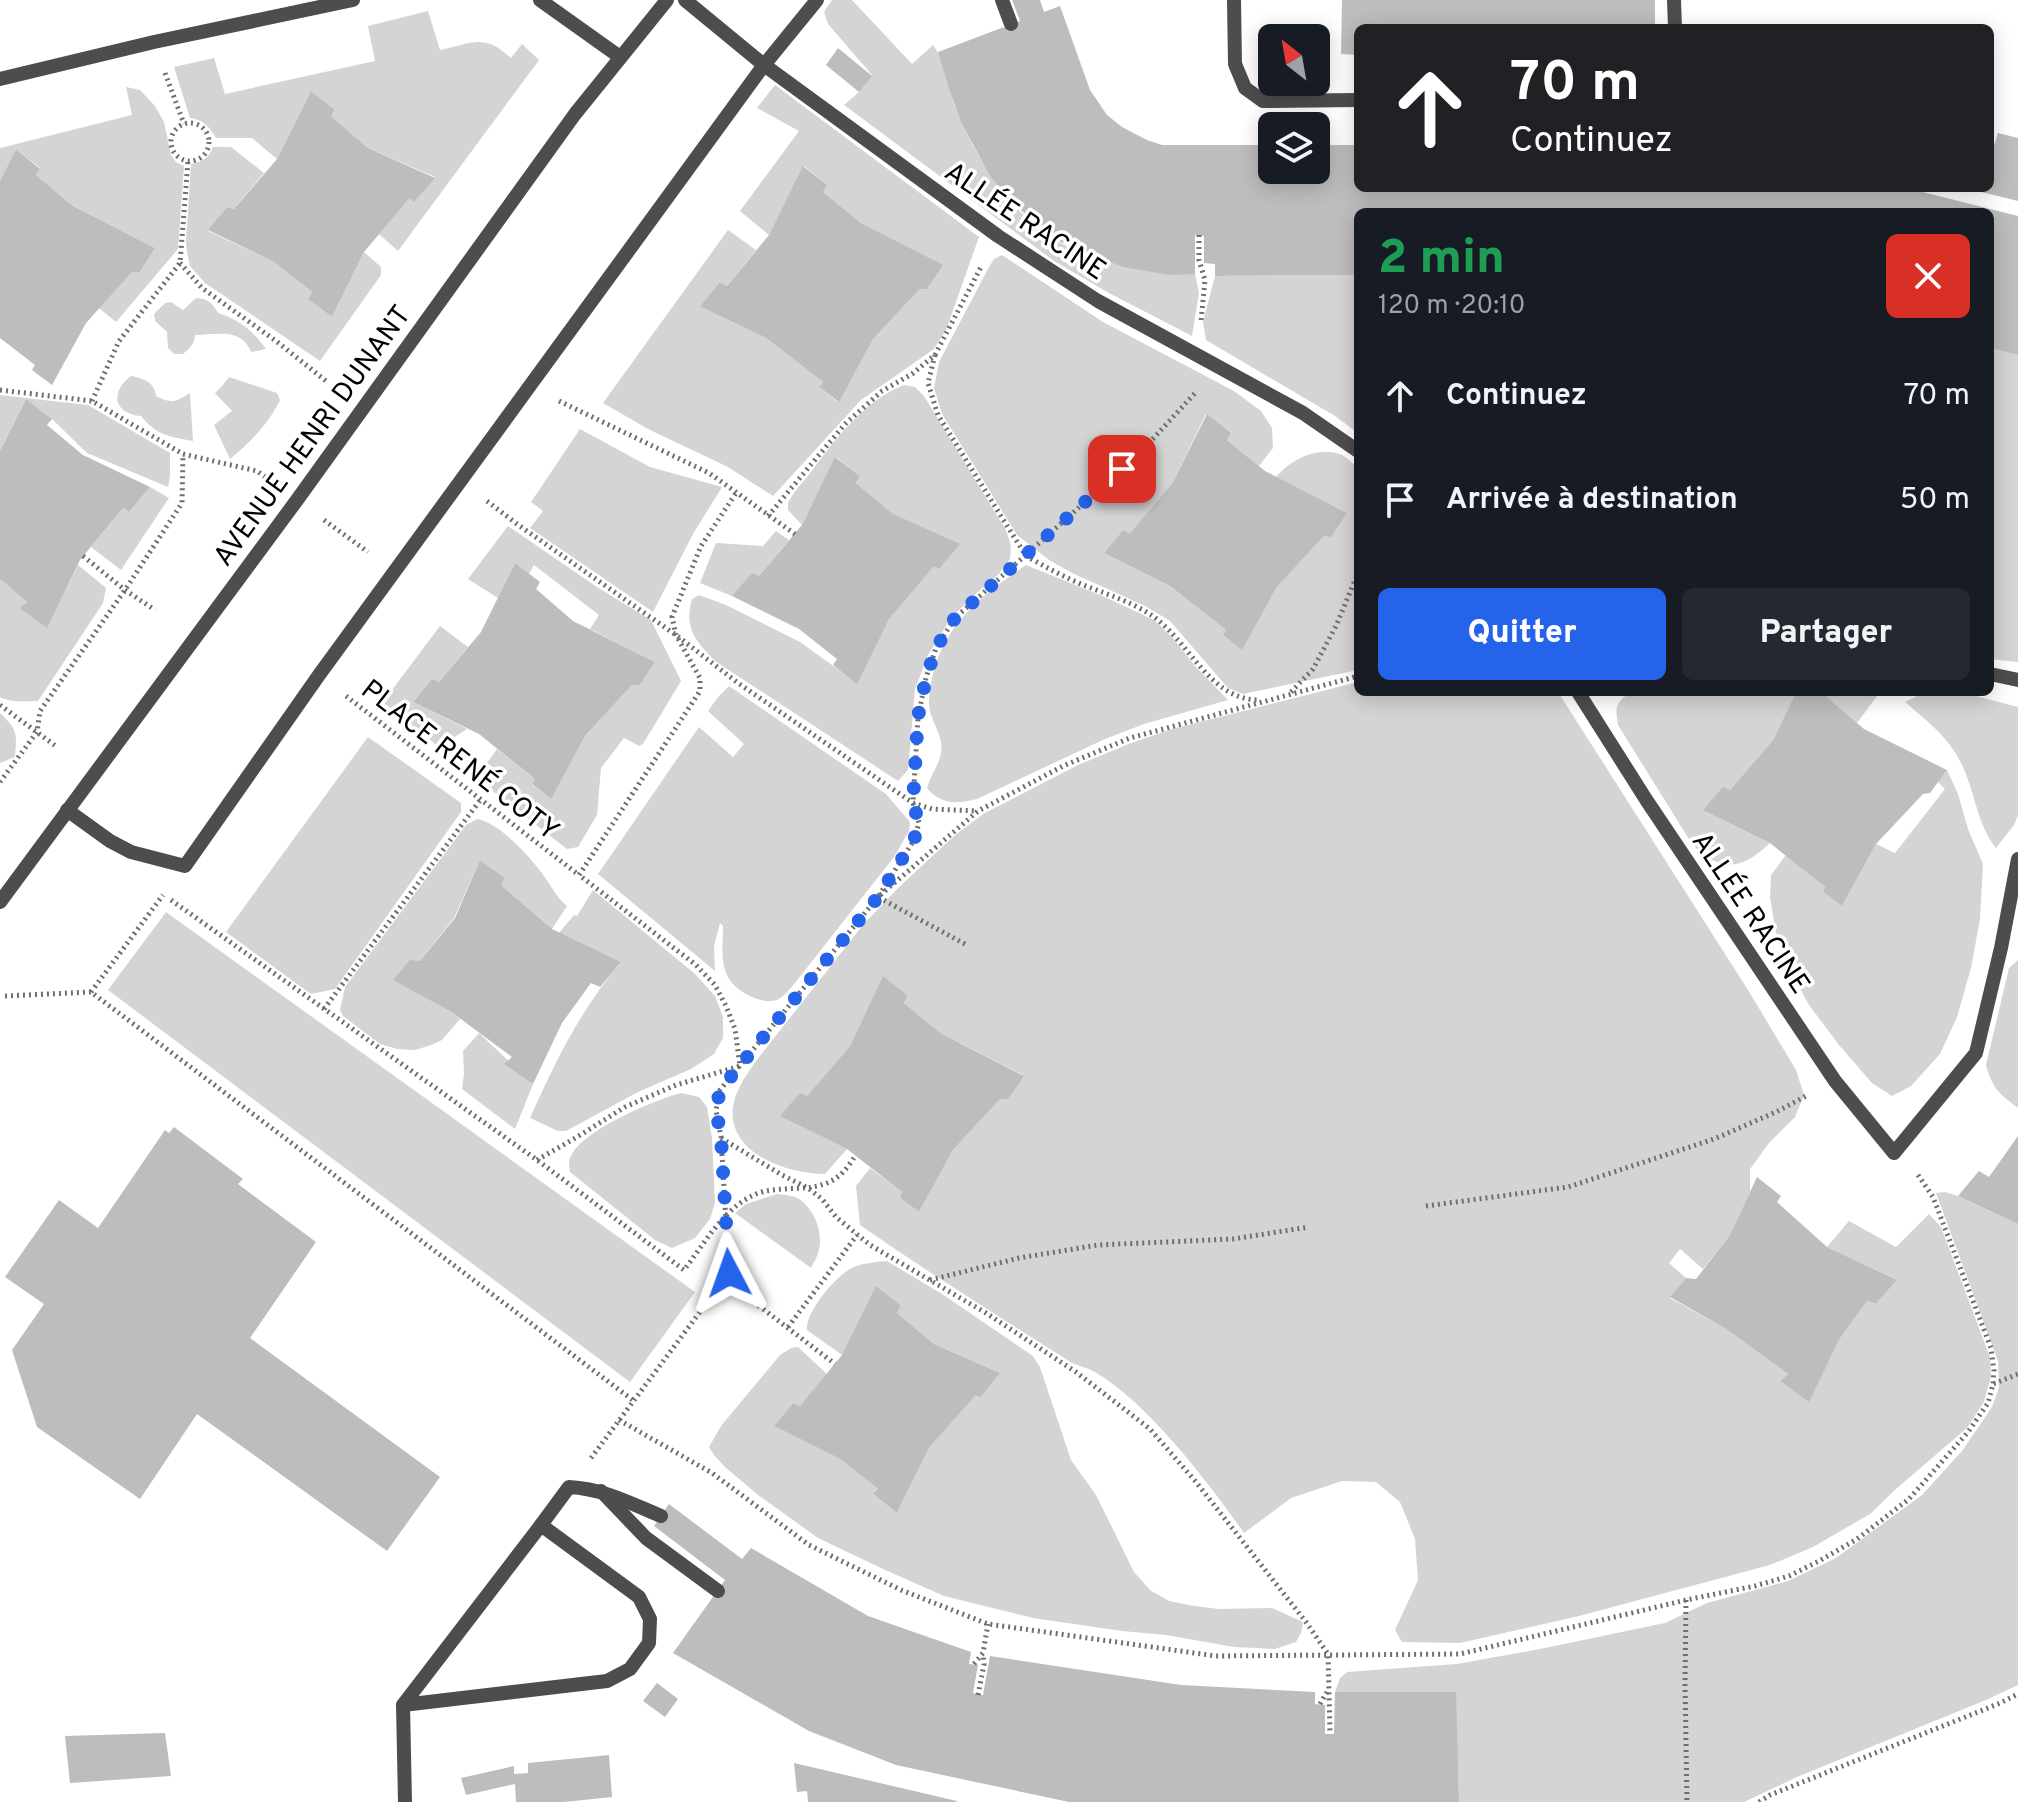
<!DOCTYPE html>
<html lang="fr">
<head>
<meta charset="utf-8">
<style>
  body { margin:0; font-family:Overpass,sans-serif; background:#242831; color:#f1f3f6; height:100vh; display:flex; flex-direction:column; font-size:30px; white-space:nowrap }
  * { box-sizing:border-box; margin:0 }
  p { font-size:26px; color:#9ea1a6 }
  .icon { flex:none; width:44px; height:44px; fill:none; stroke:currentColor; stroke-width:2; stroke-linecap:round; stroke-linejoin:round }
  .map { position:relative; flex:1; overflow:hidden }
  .panel { position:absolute; left:1354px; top:208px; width:640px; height:488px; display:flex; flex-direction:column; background:#171b24; border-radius:12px; box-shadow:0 4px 20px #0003 }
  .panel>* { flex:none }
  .banner { position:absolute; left:1354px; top:24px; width:640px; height:168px; border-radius:12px; box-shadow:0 4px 20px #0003; background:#202124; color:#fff; overflow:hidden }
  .needle { width:52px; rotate:329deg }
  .controls { position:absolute; left:1258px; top:24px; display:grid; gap:16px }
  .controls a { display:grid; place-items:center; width:72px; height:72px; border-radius:12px; background:#171b24; box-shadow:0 4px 20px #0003; font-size:40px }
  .pin { position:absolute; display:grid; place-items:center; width:68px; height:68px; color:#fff; margin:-34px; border-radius:16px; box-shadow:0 4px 12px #0006 }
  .me { position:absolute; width:88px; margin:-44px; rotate:356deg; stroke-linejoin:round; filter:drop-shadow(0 0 6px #0008) }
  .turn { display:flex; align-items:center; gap:28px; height:168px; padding:0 24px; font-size:36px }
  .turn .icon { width:104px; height:104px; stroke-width:2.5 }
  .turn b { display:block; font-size:56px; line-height:68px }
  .round { display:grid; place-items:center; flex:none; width:84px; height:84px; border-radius:12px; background:#242831 }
  .overview { display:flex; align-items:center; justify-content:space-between; height:136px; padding:0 24px }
  h1 { font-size:48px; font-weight:800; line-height:60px; color:#1e9e55 }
  .action { display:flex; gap:16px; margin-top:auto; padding:16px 24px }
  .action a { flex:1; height:92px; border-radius:12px; background:#2563eb; color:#fff; font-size:32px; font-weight:800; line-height:92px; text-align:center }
  .action a+a { background:#242831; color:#f1f3f6 }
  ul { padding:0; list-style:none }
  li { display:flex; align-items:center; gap:24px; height:104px; padding:0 24px }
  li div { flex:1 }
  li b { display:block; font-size:30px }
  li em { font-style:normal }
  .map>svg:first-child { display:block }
</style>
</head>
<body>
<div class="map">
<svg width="2018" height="1802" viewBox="0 0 2018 1802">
  <rect width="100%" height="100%" fill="#fff"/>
  <!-- green -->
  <g fill="#d4d4d4">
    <path d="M832,0H852L912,64L933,45C942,56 943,71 948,85C952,98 957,113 963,125C983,169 1016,218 1059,242C1072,249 1086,253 1099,258C1132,270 1161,275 1195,274L1199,293L1192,336L1109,293L1054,261L844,105L859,92L872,75L828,24L824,12Z"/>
    <path d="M428,11L440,50C473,43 484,33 511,58L522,44L539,60L398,251L379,234L409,199L414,202L435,177L368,148L331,116L335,110L311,91L277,159L252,138H216C210,127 202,119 190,118L174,67L214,58L225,94L375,61L368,26Z"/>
    <polygon points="775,85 979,237 946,330 934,349 861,400 773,496 728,467 650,430 603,403 728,230 756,250 727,286 720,282 701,305 766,338 823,382 819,387 838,402 873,339 920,289 927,289 942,265 861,223 823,192 827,185 804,166 769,235 740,211 799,131 757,108"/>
    <polygon points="126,87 140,90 155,106 164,122 171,155 176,162 184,166 178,249 116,322 99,308 132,272 140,272 155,248 73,206 36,175 40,168 16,149 0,181 0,148 132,115"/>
    <path d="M213,147H231L264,173L234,209L227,207L208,231L274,262L312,292L308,299L332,317L364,252L381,267V275L320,361L205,283L190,266L187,252L186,241L191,164C202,162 209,158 213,147Z"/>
    <path d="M1002,255L1103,322L1234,391L1261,411L1272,428L1273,448L1259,466L1227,440L1231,433L1206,414L1173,482L1130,533L1123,530L1104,553L1170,586L1226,630L1224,636L1242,649L1277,587L1324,536H1331L1347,513L1276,477C1291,459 1319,445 1342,455C1348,458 1353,464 1358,468V670L1243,694L1228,688L1170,621L1145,606L1072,573L1049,560L1017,535L942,414L934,388L939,362L989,267L994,259Z"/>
    <polygon points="1358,275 1358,433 1335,416 1206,340 1203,322 1215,276"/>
    <path d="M196,298C209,299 212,303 218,313C240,320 253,331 266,349L251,352C242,327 215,335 195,335C195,343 189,349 183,354H174L168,348L167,332L155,321L154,314L165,303L171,302L183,310Z"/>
    <polygon points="1990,348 2018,355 2018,662 1990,659"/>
    <path d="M131,376C144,378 155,383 156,396C171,404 176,402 190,393L193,441C170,437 156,435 141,416C113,414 110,391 131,376Z"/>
    <path d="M229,377L277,393L280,400C269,423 250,443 230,459L214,425L232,411L215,393L222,386Z"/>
    <path d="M904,385L915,387L924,396L1006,530L1011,546L1010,559L999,574L972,597L951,618L928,655L915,689L908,770L898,781L715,661C695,640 684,629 692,599L699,595L726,605L800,642L857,683L893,514L856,483L860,476L836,457L802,525L788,510V503C794,491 803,482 811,472C835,439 865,400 904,385Z"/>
    <polygon points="0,395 88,405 170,453 170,476 168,487 87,453 52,419 26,399 0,451"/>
    <polygon points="580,429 650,467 722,487 693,534 653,612 530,528 543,511 531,502"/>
    <polygon points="150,487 169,498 121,570 91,547 123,508 129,512"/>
    <polygon points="508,526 597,587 651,620 681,681 643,744 639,746 624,738 601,768 597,815 578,847 567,849 476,778 497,749 535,779 532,785 551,798 585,736 632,685 640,685 655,662 590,629 599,615 534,565 529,574 515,563 498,598 468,579"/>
    <polygon points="776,531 789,540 759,576 732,596 700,583 716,543 763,546"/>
    <path d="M78,565L106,588L103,603L38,701C24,701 12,703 0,697V579L27,602L21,608L47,627Z"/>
    <path d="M1026,565L1105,597L1154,620L1172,637L1195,666L1228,700L1144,724L1105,739L977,799C957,804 941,805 927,788C930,776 939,765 941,753C945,735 927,718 929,700C934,633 973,601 1026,565Z"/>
    <polygon points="440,626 468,647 439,682 432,679 413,702 467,729 439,747 383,702"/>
    <path d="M1358,682V692H1558L1748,990L1796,1070L1804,1095L1795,1117L1769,1143L1750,1169V1192L1730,1235L1703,1269L1680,1249L1669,1263L1686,1278L1670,1298L1726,1329L1788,1374L1780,1381L1809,1401L1839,1340L1867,1301L1876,1304L1897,1280L1827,1247L1849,1221L1896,1247L1929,1214L1941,1227L1990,1357L1991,1376L1984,1402L1967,1428L1896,1489L1870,1514L1813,1547L1770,1565L1579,1616L1460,1643L1402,1642L1395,1630L1418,1580L1415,1539L1400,1502L1376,1482L1342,1481L1291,1498L1244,1533C1208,1482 1149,1404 1095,1372C1088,1368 1079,1366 1072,1363C1001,1318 929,1273 860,1225L856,1186L870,1168L902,1192L900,1198L919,1212L953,1150L1000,1099H1008L1023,1075L942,1034L904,1003L908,996L883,977L850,1046L807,1096L781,1116L847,1149L825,1174C792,1174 739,1158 733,1120C730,1098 744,1078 756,1061L863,925L898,888L954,836L983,814L1078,765L1131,743L1172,729Z"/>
    <path d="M729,686L886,794L910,822L909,831L894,857L791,988C787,992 782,998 777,1000C761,1005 735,991 728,977C720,963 723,942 723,926L720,923L714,946L715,971L598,874L699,727L733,757L744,744L708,711L718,697Z"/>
    <path d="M1631,692H1796L1773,740L1730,790L1704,810L1770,843C1742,870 1720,873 1692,844L1618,725C1615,707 1615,703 1631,692Z"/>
    <polygon points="1830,692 1880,692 1857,723 1827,697"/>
    <path d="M1932,692H1961L2018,707V815L2014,825L1996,848C1976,823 1975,789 1960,761C1948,737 1926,720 1905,702L1919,695Z"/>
    <path d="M0,713C18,730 17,734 15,757L0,763Z"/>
    <polygon points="368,737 461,803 461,812 335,989 311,994 226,932"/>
    <polygon points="1947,770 1958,794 1968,829 1983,864 1980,919 1971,968 1957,1017 1940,1054 1911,1086 1892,1096 1872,1083 1839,1045 1809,1005 1785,961 1776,934 1770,897 1771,875 1786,855 1825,887 1823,892 1842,906 1876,844 1895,853 1945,789 1938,782"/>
    <path d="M477,819C499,822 531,858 544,876C552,887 556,897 567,906L552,929L501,885L505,878L480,860L454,918L420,961L450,1011L460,1019L442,1040L431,1045L415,1050L397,1049L380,1044L343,1016L340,1010L345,987L466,825Z"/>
    <path d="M593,890L694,973L715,996L723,1017V1038L714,1054L691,1069L638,1092L566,1131H558L530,1118C555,1062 581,1009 621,962L559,933L574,915L577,916Z"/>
    <polygon points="166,912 695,1292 630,1382 108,990"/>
    <path d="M2018,960V1108C1999,1093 1993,1090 1986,1065L2009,968Z"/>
    <polygon points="479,1033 533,1084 515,1129 462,1089 464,1074 463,1051"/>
    <path d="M681,1093L699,1097L707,1107L712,1138L715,1203L710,1219L695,1238L672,1248L655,1240L570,1172C569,1165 568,1160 572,1154C586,1129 654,1100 681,1093Z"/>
    <polygon points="1945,1192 1958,1196 2018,1224 2018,1685 1986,1700 1797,1777 1744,1802 1459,1802 1455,1692 1335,1692 1340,1678 1347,1672 1457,1664 1540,1649 1665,1623 1707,1603 1788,1581 1836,1558 1922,1495 1962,1451 1992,1407 1999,1387 1998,1361 1936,1193"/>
    <path d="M777,1194C785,1195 795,1195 802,1201C815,1212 823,1233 819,1249C818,1256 814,1262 811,1268L735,1213L746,1204Z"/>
    <path d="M887,1261L942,1294L1033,1356L1040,1367L1071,1460L1096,1495L1134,1572L1150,1590L1169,1601L1194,1606L1219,1609L1272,1608L1303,1622L1301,1633L1296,1642L1275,1649L1234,1647L1166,1635L1122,1631L1033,1618L944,1596L883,1569L818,1538L758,1495L725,1467L714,1455L709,1447L721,1426L780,1355L791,1348L798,1347L827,1374L800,1406L793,1403L774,1426L840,1459L878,1489L874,1495L897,1513L929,1448L976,1395L980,1398L1000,1373L934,1344L897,1313L901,1306L842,1355L807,1330C805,1313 835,1277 850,1269C862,1263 874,1262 887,1261Z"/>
  </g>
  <!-- building -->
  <g fill="#bdbdbd">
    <polygon points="1012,0 1040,0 1044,12 1060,6 1090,90 1107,115 1122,127 1147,140 1162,145 1272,145 1272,170 1316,170 1316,145 1358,145 1358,188 1907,188 2018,216 2018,355 1990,348 1990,212 1358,212 1358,275 1215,276 1215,264 1204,263 1204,236 1195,235 1195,274 1169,275 1123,267 1058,241 1041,229 1009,199 990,176 961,122 948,86 938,52 1020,21"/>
    <polygon points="1342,0 1655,0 1655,28 1358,28 1358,55 1341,54"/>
    <polygon points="838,48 872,76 859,92 826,65"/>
    <polygon points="311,91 335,110 331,116 368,148 435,178 414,202 409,199 364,252 332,317 308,299 312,292 274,262 208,230 227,207 234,209 277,159"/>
    <polygon points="1998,133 2018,138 2018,201 1969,189 1990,188 1990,152 1992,152"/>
    <polygon points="16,149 40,169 36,175 73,206 155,248 140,272 132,272 86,323 52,385 32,370 35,365 0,338 0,181"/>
    <polygon points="803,166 827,185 823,192 861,223 943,265 927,289 920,289 873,339 839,402 819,387 823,382 766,338 700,306 720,282 727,286 769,235"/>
    <polygon points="26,399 52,419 47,425 83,455 150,487 129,512 123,508 80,560 47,628 20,608 27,602 0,579 0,451"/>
    <polygon points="1207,414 1231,433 1227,440 1265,471 1347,513 1331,537 1324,536 1277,587 1242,650 1223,635 1226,630 1170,586 1104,553 1123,530 1130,533 1173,482"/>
    <polygon points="835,457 860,476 856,483 893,514 960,544 939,569 934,566 889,619 857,684 833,665 837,659 799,629 732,596 752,573 759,576 802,525"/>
    <polygon points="515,563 540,582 536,589 573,621 655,662 640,685 632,685 585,736 551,799 532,784 535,779 479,734 413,702 432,679 439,682 481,632"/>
    <polygon points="1796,692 1830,692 1827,697 1864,729 1947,770 1930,793 1923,794 1876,844 1842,906 1823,892 1825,887 1770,843 1703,810 1723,787 1730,790 1773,740"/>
    <polygon points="480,860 505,878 501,885 552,929 621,962 600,987 591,983 562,1023 533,1084 504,1064 512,1057 450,1011 393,980 410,960 420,961 455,918"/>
    <polygon points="883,976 908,996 904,1003 942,1034 1024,1076 1008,1099 1000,1099 953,1150 919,1212 900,1198 902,1192 847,1149 780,1116 800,1093 807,1096 850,1046"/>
    <polygon points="174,1127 243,1179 238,1184 316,1242 250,1338 440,1477 387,1551 197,1414 140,1499 37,1427 12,1350 44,1304 5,1277 59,1200 98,1228 165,1130 169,1133"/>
    <polygon points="2018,1136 2018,1224 1958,1196 1979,1171 1989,1177"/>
    <polygon points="1757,1177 1781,1196 1777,1202 1827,1247 1897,1280 1876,1304 1867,1301 1839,1340 1809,1402 1780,1381 1788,1374 1726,1329 1670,1297 1686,1278 1696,1279 1730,1235"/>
    <polygon points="876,1286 901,1306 897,1313 934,1344 1000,1373 980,1398 976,1395 929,1448 897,1513 873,1494 878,1489 840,1459 774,1426 793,1403 800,1406 842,1355"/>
    <polygon points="669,1504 742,1559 751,1548 868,1616 971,1652 969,1664 978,1665 973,1693 978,1695 983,1695 990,1656 1181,1685 1315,1692 1315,1704 1325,1705 1325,1734 1334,1734 1335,1692 1456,1692 1459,1802 1069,1802 896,1765 809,1731 673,1653 725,1580 654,1526"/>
    <polygon points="657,1683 678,1699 665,1717 643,1701"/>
    <polygon points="165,1733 171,1776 70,1783 65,1736"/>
    <polygon points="609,1755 612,1797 564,1802 516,1802 515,1784 466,1795 461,1778 514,1766 514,1774 528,1773 528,1763"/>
    <polygon points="794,1763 957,1801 957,1802 808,1802 807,1791 797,1792"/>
  </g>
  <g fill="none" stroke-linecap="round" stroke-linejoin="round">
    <!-- path -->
    <g stroke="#6f6f6f" stroke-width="5" stroke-dasharray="2 4" stroke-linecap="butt">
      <polyline points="165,73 184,124"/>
      <circle cx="190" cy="142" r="19"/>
      <polyline points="1199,235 1199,260 1205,280 1201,321"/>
      <polyline points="180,263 202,288 276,341 326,381"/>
      <path d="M935,355L928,383L938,415L1026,556C1044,566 1062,576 1081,584C1106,594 1133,602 1154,617C1190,643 1209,698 1257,700"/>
      <polyline points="0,390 92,401 183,454 257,471 271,481"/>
      <polyline points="92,401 119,341 180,263 188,161"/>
      <polyline points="559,401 709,473 795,534"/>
      <polyline points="487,501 517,524 676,635 738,683 913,803 932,809 978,811"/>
      <polyline points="768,516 845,424 882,391 912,374 935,355 982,265"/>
      <polyline points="324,520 368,552"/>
      <polyline points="83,556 125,590 155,610"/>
      <polyline points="1291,692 1313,669 1336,626 1358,573"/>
      <polyline points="346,696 579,875 700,691 700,678 676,635 672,617 701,546 736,493"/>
      <polyline points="0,705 57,747"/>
      <polyline points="0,782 37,732 40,711 125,590 182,503 183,454"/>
      <path d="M171,900L537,1160L684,1270C705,1243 727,1202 762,1192C788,1185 818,1194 840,1175C846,1170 851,1162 855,1156"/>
      <polyline points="965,944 878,897 978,811 1063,766 1130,738 1358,676"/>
      <polyline points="91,992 163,895"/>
      <polyline points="5,996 91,992 634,1401"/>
      <polyline points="324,1009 481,799"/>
      <polyline points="721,1138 782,1175 808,1188 822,1199 836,1217 870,1245 986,1313 1076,1372 1150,1429 1196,1482 1306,1622 1328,1654 1330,1734"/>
      <polyline points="537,1160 577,1137 625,1107 676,1085 740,1066 735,1029 726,1006 715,985 696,965 579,875"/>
      <polyline points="1918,1175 1933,1197 1991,1348 1994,1371 1993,1384"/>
      <polyline points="1426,1206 1568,1187 1714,1139 1776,1112 1806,1096"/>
      <polyline points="725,1280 835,1364"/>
      <polyline points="930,1280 1019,1258 1098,1245 1233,1239 1309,1227"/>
      <polyline points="788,1327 857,1235"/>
      <polyline points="619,1420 712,1473 809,1545 901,1590 988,1624 1216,1656 1460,1654 1686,1600 1755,1586 1789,1576 1819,1561 1857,1539 1909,1499 1968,1432 1988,1403 1993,1384 2018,1374"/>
      <polyline points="591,1458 729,1273 721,1137 716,1110 720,1090 878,897 914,840 919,823 913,803 918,717 926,678 936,648 955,618 1139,454 1196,392"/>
      <polyline points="1686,1600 1685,1684 1687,1802"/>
      <polyline points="974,1664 983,1653 988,1624"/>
      <polyline points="978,1695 984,1665 983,1654"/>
      <polyline points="1320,1704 1327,1692"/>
      <polyline points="1759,1802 1770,1795 1998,1704 2018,1694"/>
    </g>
    <!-- minor -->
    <g stroke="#4d4d4d" stroke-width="14">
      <polyline points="540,0 620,57"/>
      <polyline points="685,0 764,65 998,236 1098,301 1303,413 1358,451"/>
      <polyline points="1002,0 1011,24"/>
      <polyline points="1234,0 1235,64 1245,88 1263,101 1358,100"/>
      <polyline points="1674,0 1675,28"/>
      <polyline points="0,79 154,42 353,0"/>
      <polyline points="1990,674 2018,680"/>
      <polyline points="1578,692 1647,801 1835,1081 1894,1153 1976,1053 2001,948 2018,859"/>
      <polyline points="67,810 110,841 131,852 185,866 319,675 529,387 764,65 817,0"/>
      <polyline points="0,902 297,500 575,114 667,0"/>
      <polyline points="601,1491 646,1538 718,1591"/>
      <polygon points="541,1525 639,1597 650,1619 649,1643 630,1669 607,1681 403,1705"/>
      <path d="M541,1525L569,1487C604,1489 630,1503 661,1516"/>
      <polyline points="403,1705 405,1802"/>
    </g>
  </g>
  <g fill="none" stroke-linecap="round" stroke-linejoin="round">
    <!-- route -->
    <polyline stroke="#2563eb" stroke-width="14" stroke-dasharray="0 25.2" points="729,1273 721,1137 716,1110 720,1090 878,897 914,840 919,823 913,803 918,717 926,678 936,648 955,618 1122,469"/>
  </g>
  <g text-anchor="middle" stroke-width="7" stroke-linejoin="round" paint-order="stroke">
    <!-- street labels -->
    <g font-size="28" fill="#000" stroke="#fff">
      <text transform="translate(1026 220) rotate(34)" y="10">ALLÉE RACINE</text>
      <text transform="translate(311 435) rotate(-54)" y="10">AVENUE HENRI DUNANT</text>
      <text transform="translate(461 759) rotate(38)" y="10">PLACE RENÉ COTY</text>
      <text transform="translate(1752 912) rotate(56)" y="10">ALLÉE RACINE</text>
    </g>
  </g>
</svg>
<div class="controls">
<a><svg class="needle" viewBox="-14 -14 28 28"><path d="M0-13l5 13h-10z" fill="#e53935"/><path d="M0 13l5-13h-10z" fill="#9ea1a6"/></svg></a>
<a><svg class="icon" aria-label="layers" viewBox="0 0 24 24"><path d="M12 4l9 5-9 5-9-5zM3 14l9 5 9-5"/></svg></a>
</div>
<div class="pin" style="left:1122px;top:469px;background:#d93025"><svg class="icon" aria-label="arrive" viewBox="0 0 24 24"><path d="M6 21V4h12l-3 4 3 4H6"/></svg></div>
<svg class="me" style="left:729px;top:1273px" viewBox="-20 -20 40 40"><path d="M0-17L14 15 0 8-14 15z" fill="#2563eb" stroke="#fff" stroke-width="4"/></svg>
<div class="banner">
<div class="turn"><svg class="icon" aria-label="ahead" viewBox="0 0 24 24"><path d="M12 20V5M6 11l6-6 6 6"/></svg><div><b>70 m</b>Continuez</div></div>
</div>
<section class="panel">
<div class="overview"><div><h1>2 min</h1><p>120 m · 20:10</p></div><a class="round" style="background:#d93025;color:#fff"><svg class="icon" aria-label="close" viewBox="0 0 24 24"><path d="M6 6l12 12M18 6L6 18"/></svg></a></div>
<ul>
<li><svg class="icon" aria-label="ahead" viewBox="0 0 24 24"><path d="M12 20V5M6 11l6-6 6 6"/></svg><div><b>Continuez</b></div><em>70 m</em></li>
<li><svg class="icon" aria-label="arrive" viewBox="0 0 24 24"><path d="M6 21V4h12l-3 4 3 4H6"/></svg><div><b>Arrivée à destination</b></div><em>50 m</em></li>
</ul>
<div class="action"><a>Quitter</a><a>Partager</a></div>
</section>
</div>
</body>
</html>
